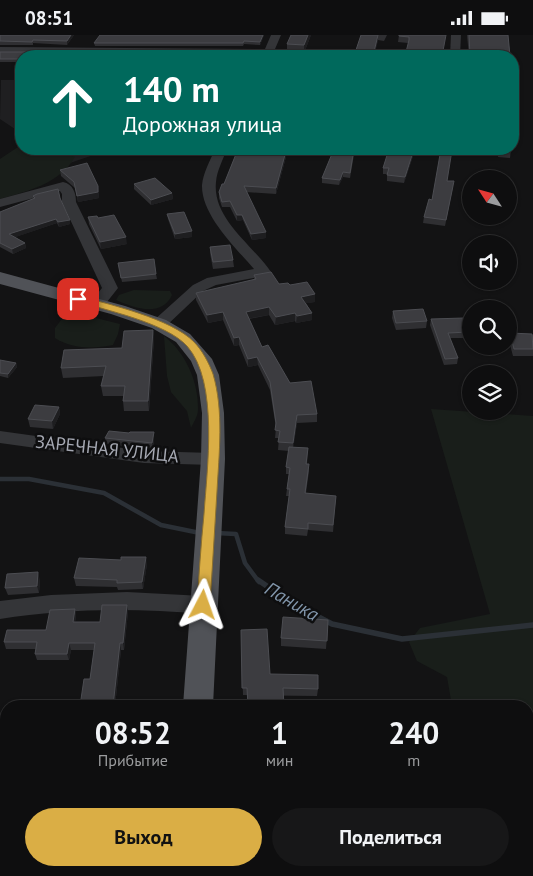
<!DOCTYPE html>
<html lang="ru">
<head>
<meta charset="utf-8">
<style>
  body { margin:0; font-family:"PT Sans",sans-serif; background:#171718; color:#f1f3f6; height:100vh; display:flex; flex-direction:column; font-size:19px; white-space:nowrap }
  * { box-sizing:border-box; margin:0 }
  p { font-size:16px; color:#9b9c9e }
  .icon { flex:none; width:28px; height:28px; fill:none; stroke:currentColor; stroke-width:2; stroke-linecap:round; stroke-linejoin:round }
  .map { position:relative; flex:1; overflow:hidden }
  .panel { position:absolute; left:0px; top:665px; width:534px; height:176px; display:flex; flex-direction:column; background:#0e0e0f; border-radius:20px 20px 0 0; box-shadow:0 1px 4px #0004,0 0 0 1px #2e2e2f }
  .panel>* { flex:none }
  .banner { position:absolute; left:15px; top:15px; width:504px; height:105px; border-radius:20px; box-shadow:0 1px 4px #0004,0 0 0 1px #2e2e2f; background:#00695c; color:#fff; overflow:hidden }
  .needle { width:32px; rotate:306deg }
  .controls { position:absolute; left:462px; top:135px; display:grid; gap:10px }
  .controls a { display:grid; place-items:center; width:55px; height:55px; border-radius:50%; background:#0e0e0f; box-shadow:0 1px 4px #0004,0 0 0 1px #2e2e2f; font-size:25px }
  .pin { position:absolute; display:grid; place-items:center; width:42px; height:42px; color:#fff; margin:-21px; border-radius:10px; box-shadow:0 2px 8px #0006 }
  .me { position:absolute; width:55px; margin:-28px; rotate:4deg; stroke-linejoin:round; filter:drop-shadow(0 0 4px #0008) }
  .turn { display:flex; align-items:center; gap:18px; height:105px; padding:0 25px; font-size:22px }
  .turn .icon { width:65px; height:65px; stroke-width:2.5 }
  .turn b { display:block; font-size:35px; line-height:42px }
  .eta { display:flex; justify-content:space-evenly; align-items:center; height:85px; text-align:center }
  .eta b { font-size:30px; font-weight:800; line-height:35px }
  .primary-button { display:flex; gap:10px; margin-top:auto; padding:10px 25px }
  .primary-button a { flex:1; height:58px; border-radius:30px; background:#daae45; color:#111; font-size:20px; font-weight:800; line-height:58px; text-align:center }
  .primary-button a+a { background:#171718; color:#f1f3f6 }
  .status { display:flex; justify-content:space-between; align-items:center; height:35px; padding:0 25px; background:#0e0e0f; direction:ltr }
  .status svg { height:14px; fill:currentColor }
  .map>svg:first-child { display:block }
</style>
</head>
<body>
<div class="status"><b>08:51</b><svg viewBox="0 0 49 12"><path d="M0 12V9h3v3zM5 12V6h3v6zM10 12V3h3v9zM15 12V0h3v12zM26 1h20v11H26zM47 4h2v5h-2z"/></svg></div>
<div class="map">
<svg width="533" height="841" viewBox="0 0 533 841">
  <rect width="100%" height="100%" fill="#131314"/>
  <!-- built -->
  <g fill="#1f1f21">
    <polygon points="62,19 238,19 243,21 60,21"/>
    <polygon points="1,45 21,45 21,98 0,84"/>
    <polygon points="44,114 111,114 67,129"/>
  </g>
  <!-- green -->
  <g fill="#191e1a">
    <path d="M21,110V114H57L75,122C59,149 28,156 0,164V124Z"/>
    <path d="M134,255L170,256L172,260C161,283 134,273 116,265L119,260Z"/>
    <path d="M68,276L120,289L118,299L113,310C93,314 72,314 55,303V293Z"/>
    <path d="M164,301C185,317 199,347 198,375C198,381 193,388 191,393L187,376L171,357L167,341Z"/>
    <polygon points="431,374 533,381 533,841 484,841 482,835 528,835 528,671 452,671 447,642 417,626 409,607 420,593 490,579"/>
  </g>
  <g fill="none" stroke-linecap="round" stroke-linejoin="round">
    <!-- stream-far1 -->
    <g stroke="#2b3036" stroke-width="4.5">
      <polyline points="0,444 29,444 104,458 161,490 200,498"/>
      <polyline points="216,498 236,499 245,528 259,547"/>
    </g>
    <!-- stream -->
    <polyline stroke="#2b3036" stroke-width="5.5" points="258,545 290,567 332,589 402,604 533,590"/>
    <!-- minor -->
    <g fill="#343538" fill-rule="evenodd">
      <polygon points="271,0 281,0 272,21 0,18 0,12 265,14"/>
      <polygon points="451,0 461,0 460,21 450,21"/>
      <path d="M215,114H227C223,125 217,135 216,147C212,184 253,210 271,237L269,240L264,241L216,250L203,256L165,292H153L151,289L153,286L193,250L207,243L254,234C236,213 201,180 202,150C203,138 210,126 215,114Z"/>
      <path d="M63,147C73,149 76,158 76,167L118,253L103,272H91L89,269L102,253L62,167V159L60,156L0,172V164Z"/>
      <polygon points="0,396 144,416 213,418 220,419 222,424 220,429 213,430 144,428 0,408"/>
      <path d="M127,557L203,561L211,564L214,570L211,576L203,579C135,573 68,573 0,584V566L51,560Z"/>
    </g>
    <!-- major -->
    <g fill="#505257" fill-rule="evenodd">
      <polygon points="0,237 125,271 166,285 190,299 212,324 219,340 224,378 225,424 213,671 183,671 201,424 202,378 197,340 191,326 176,307 152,293 111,279 0,249"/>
      <rect x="172" y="835" width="34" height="6"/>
    </g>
  </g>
  <!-- wall -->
  <g fill="#2f2f32">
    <polygon points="0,0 74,0 67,10 33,8 33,10 0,10"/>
    <polygon points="264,0 260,10 244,9 243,11 95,11 94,8"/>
    <polygon points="311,0 304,18 287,17 287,9"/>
    <polygon points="361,0 387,0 384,6 378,5 374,21 354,21"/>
    <polygon points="399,0 446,0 408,8 398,7"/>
    <polygon points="467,0 508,0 510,21 469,21"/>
    <polygon points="0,17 40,20 40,21 21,21 21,27 0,27"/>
    <polygon points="238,114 256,114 286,116 286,122 276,159 246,157 266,203 252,205 243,185 237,186 230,172 222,172 219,163 219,157 224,149"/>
    <polygon points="281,114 297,114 296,117 281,116"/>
    <polygon points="355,114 350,143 343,142 339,150 322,148 322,143"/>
    <polygon points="499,114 511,114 510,123 498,122"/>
    <polygon points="414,118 404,148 387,146 387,139 383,139 383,133"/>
    <polygon points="60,135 98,151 99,163 78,167 75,153 61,141"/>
    <polygon points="447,146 453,152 445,191 423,188 424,182 432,165"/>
    <polygon points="134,149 172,158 173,164 151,170 134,154"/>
    <polygon points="33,161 60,164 70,189 59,192 57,188 15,202 25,208 26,213 13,219 0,212 0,177 33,164"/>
    <polygon points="167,179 192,202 175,204 168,184"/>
    <polygon points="88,182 98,183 127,209 101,214 89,189"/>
    <polygon points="210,212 233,225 234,232 213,234 210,218"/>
    <polygon points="118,228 156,239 157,244 122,247"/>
    <polygon points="254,240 279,249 290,250 315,259 315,267 306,268 312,278 312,285 296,288 295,286 275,290 269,280 249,284 262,312 290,348 317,379 317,387 297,388 293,412 308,413 307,429 309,436 306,458 336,461 333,497 308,495 307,501 285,499 285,492 289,461 286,461 289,439 286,439 286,432 289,416 278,415 279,403 275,403 276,393 270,355 258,330 248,332 239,310 234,311 223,285 208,288 196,265 196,258 254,245"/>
    <polygon points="393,276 427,286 426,293 396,295 392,283"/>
    <polygon points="431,284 469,297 468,303 450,303 458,323 457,329 444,330 430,290"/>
    <polygon points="153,295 154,304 149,376 124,376 123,366 124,361 103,361 101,351 104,341 63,343 61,333 122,313"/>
    <polygon points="510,298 533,300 533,321 513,321 509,306"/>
    <polygon points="0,326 16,328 17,332 8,343 0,341"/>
    <polygon points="59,372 60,379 53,394 30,392 28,384"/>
    <polygon points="154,397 154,403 153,414 106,409 105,403"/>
    <polygon points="147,529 143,554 118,555 117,552 76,551 74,543"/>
    <polygon points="40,545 39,558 8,560 5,553"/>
    <polygon points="75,574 76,581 75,587 100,587 128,577 124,615 121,615 115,671 80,671 90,644 94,615 71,615 69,625 37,625 35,619 36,614 6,614 4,607 46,595"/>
    <polygon points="328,585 326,614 281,611 281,603"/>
    <polygon points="241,595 270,639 318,654 317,661 243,660"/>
    <polygon points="45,835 87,835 86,841 44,841"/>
    <polygon points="346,835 391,835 391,839 379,841 347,841"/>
  </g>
  <!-- shaded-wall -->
  <g fill="#1e1e20">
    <polygon points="71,0 74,0 67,10 67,6"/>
    <polygon points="263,0 264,0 260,10 260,7"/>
    <polygon points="308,0 311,0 304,18 304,10"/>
    <polygon points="378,0 378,5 374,21 373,21"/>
    <polygon points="414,114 414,118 404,148 405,142"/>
    <polygon points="286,116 286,122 276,159 276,153"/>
    <polygon points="343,137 343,142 339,150 340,145"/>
    <polygon points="98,151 99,163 78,167 77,161"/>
    <polygon points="172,158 173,164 151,170 151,165"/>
    <polygon points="237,180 242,180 243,185 237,186"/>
    <polygon points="56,184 57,188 10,204 9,199"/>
    <polygon points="70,185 70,189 59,192 58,187"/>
    <polygon points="192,196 192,202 175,204 175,199"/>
    <polygon points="266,197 266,203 252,205 251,199"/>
    <polygon points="126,202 127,209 101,214 100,207"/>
    <polygon points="25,208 26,213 13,219 12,214"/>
    <polygon points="315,259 315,267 301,269 301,262"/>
    <polygon points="269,272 269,280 246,284 246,277"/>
    <polygon points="223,277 223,285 208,288 207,280"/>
    <polygon points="295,278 295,286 275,290 276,282"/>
    <polygon points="312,278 312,285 296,288 297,281"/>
    <polygon points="153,295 154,304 149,376 148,366"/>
    <polygon points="239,302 239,310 234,311 234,303"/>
    <polygon points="257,322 258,330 248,332 248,324"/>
    <polygon points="16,328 17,332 8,343 8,339"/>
    <polygon points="59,372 60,379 53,394 52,386"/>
    <polygon points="297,380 297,388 293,416 293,408"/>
    <polygon points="154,397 154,403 153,414 152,408"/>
    <polygon points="146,522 147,529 143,554 142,547"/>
    <polygon points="38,537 40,545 39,558 37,551"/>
    <polygon points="127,570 128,577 124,615 123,608"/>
    <polygon points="75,574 76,581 74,593 73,587"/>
    <polygon points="69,608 71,615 69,625 67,619"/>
    <polygon points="120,608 121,615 115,671 113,671"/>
    <polygon points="81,835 82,835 83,841 81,841"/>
  </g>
  <!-- building -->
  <g fill="#3c3c40" stroke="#4c4d52">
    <polygon points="0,0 71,0 67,6 33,5 32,7 0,6"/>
    <polygon points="100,0 263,0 260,7 244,6 243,8 94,8"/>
    <polygon points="291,0 308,0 304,10 287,9"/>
    <polygon points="361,0 378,0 373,21 354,21"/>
    <polygon points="399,0 446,0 442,21 405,21 409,5 409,2 399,1"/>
    <polygon points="469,0 508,0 510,21 470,21"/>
    <polygon points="0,17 40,17 38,21 21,21 21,24 0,24"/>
    <polygon points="238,114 254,114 286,116 276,153 244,151 266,197 251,199 242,180 237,180 230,166 222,167 219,157 222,149 224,149"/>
    <polygon points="334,114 354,114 350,138 343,137 340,145 322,143"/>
    <polygon points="389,114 414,114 405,142 387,140 389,133 383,133"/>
    <polygon points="441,114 452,115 447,146 454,146 446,185 424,182 429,164 432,165"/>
    <polygon points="499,114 511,114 511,116 499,115"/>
    <polygon points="87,128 98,151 98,157 77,161 74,147 60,135"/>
    <polygon points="155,143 172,158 151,165 134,149"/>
    <polygon points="58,154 60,163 70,185 58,187 56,184 9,199 25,208 12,214 0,208 0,177 35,163 33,161 37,159"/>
    <polygon points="184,177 192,196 175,199 167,179"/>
    <polygon points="114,180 126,202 100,207 88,182 97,181 98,183"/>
    <polygon points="230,210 233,225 213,227 210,212"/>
    <polygon points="154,224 156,239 121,243 118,228"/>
    <polygon points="271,237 279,249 288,248 290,250 307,247 315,259 301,262 312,278 297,281 295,278 276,282 269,272 246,277 262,312 268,310 290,348 311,346 317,379 297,380 293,408 278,407 280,396 275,395 276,388 270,347 257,322 248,324 239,302 234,303 223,277 207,280 196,258 256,244 254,240"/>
    <polygon points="423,274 427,286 396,288 393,276"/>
    <polygon points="464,283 469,297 448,298 458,323 445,324 431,284"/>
    <polygon points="153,295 148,366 123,366 125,351 101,351 106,331 61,333 64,315 122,313 124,296"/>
    <polygon points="510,298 532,299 533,314 514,314"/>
    <polygon points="0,325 16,328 8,339 0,338"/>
    <polygon points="35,370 59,372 52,386 28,384"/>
    <polygon points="109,396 129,398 130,397 154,397 152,408 105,403"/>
    <polygon points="289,412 308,413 306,429 309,429 305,458 336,461 333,490 308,488 308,494 285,492 290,454 287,454 290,433 286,432"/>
    <polygon points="121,522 146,522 142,547 117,548 117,545 74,543 79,523 121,525"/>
    <polygon points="38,537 37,551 5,553 7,539"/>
    <polygon points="102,570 127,570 123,608 120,608 113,671 80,671 84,644 90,644 95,608 69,608 67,619 35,619 37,607 4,607 7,595 46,595 50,575 75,574 73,587 100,587"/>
    <polygon points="283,582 328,585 327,606 281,603"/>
    <polygon points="267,594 270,639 318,640 318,654 283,653 284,671 248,671 247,653 242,653 241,595"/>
    <polygon points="45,835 81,835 81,841 44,841"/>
    <rect x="251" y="835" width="23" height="6"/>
    <polygon points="348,835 380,835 349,840"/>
  </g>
  <!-- route -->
  <path fill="#daae45" stroke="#8e712d" d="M78,261C109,269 172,284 194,307C202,315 209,328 213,339C224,376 219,419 217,456C215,494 212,532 210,570L208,574L203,575L199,574L197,570C199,539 201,509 204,479C207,434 219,347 187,311C166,288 106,275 75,266L74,264Z"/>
  <g text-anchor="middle" stroke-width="5" stroke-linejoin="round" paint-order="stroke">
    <!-- street labels -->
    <g font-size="18" fill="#a6a9b3" stroke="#0e0e0f">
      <text transform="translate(107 414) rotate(6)" y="6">ЗАРЕЧНАЯ УЛИЦА</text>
    </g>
    <!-- water labels -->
    <g font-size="19" font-style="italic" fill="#8195aa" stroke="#0e0e0f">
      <text transform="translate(292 566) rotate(30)" y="7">Паника</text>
    </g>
  </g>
</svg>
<div class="controls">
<a><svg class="needle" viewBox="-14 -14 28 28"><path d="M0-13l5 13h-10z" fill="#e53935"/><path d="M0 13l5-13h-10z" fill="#9b9c9e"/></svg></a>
<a><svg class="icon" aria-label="sound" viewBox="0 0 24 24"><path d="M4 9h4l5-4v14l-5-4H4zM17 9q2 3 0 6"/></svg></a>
<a><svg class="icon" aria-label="search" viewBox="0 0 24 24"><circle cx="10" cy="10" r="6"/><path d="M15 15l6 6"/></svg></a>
<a><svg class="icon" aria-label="layers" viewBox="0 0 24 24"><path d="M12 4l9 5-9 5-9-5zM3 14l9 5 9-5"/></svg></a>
</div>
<div class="pin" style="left:78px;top:264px;background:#d93025"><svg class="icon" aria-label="arrive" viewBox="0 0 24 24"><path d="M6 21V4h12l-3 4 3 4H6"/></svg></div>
<svg class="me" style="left:203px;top:570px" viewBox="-20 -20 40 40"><path d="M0-17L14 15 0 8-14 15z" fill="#daae45" stroke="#fff" stroke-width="4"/></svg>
<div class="banner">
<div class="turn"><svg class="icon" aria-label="ahead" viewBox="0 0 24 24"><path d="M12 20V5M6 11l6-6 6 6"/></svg><div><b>140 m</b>Дорожная улица</div></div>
</div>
<section class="panel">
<div class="eta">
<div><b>08:52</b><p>Прибытие</p></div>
<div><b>1</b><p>мин</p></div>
<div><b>240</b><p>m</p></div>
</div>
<div class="primary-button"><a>Выход</a><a>Поделиться</a></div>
</section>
</div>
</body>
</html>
